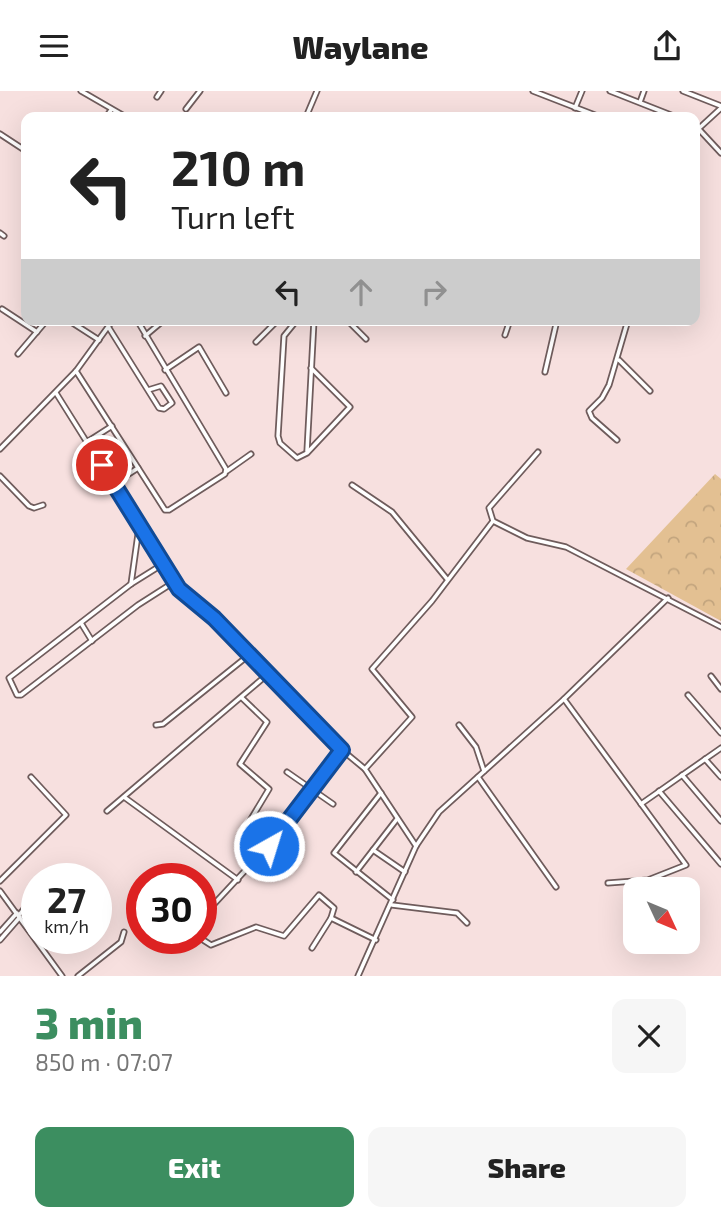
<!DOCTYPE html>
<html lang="en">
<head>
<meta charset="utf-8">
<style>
  body { margin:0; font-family:"Exo 2",sans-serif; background:#f6f6f6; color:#222; height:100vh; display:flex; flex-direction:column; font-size:26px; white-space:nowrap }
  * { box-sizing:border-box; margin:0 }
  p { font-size:23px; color:#767676 }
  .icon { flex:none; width:38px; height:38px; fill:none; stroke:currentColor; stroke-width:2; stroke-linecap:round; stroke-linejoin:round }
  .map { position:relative; height:885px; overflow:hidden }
  .panel { display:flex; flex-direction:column; background:#fff; flex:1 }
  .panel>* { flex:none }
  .guide { position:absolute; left:21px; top:21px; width:679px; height:214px; border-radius:14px; box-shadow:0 7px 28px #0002; background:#fff; color:#222; overflow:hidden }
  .needle { width:46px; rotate:134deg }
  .controls { position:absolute; left:623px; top:786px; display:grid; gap:14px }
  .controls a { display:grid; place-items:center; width:77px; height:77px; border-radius:14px; background:#fff; box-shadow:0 7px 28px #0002; font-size:35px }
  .speed { position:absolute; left:21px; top:772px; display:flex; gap:14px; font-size:35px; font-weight:700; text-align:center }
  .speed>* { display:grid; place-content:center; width:91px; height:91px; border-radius:50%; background:#fff; box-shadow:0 7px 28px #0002; line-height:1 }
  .speed small { font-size:18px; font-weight:400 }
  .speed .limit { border:10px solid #d22; background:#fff; color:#111 }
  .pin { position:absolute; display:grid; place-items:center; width:60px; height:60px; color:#fff; margin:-30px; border:4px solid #fff; border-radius:50%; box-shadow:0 2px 7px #0007 }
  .me { position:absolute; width:77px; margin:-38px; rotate:39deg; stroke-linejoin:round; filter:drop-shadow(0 0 5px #0008) }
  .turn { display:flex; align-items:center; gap:24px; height:147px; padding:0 35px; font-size:32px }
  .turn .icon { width:91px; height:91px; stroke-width:2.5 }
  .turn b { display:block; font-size:49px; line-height:60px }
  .lanes { display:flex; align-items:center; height:66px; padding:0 35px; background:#0003; justify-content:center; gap:35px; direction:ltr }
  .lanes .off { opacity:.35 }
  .round { display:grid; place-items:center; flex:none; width:74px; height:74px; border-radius:14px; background:#f6f6f6 }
  .summary { display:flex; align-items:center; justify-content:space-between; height:119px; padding:0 35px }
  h1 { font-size:42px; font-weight:800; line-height:52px; color:#3c8e60 }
  .primary-button { display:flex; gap:14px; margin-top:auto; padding:14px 35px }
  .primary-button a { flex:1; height:80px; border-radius:14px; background:#3c8e60; color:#fff; font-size:28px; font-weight:800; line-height:80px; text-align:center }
  .primary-button a+a { background:#f6f6f6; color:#222 }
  header { display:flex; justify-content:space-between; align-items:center; height:91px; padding:0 35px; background:#fff; font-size:32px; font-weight:800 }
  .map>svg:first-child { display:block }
</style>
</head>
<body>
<header><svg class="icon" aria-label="menu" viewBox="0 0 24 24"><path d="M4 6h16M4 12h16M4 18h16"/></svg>Waylane<svg class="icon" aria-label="share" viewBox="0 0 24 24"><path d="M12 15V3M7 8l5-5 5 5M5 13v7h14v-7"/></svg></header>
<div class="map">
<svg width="721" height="885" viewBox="0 0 721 885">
  <defs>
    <pattern id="forest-crowns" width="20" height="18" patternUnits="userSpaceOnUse" patternTransform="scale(1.75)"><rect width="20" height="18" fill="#e3c092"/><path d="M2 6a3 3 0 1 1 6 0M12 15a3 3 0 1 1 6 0" fill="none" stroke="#c3a57e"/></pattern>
  </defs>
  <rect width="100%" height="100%" fill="#f7e0df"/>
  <!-- forest -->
  <polygon fill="url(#forest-crowns)" points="715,383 721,388 721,530 626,478"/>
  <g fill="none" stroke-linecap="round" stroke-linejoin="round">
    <!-- minor casing -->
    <g stroke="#6f5c5c" stroke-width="7">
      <g id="minor">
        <polyline points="81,0 126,26"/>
        <polyline points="533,0 600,26"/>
        <polyline points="610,0 676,26"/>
        <polyline points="683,0 721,15"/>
        <polyline points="157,6 161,0"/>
        <polyline points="640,11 644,0"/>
        <polyline points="575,17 582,0"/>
        <polyline points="186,18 200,0"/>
        <polyline points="106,26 111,19"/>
        <polyline points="306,26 317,0"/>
        <polyline points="695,34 721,62"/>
        <polyline points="695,41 721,17"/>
        <polyline points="0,43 26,60"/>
        <polyline points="0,142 4,145"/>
        <polyline points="2,218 37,241"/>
        <polyline points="68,229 99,249"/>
        <polyline points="297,229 284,245 278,345 280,352 297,367 307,362 350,316 311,277"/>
        <polyline points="347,229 366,248"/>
        <polyline points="109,237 159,317 164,318 172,312 161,295 148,299"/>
        <polyline points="505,244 510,229"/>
        <polyline points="145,245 164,229"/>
        <polyline points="256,251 278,229"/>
        <polyline points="18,263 47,229"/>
        <polyline points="619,269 650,300"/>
        <polyline points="165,279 199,256 226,302"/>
        <polyline points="76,280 165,419 169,419 225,383 226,378 137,229"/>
        <polyline points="545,281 557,229"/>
        <polyline points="56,302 179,498 213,527 342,659 365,678"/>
        <polyline points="617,349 592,327 589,320 602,307 609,294 628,229"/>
        <polyline points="87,351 112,335"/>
        <polyline points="0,358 76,280 113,229"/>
        <polyline points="307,360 314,229"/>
        <polyline points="538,361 489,417 493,430 527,447 566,456 721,536"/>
        <polyline points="227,380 251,363"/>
        <polyline points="0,385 29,415 34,417 43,414"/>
        <polyline points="113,393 138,377"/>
        <polyline points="352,394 392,421 447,488"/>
        <polyline points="163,473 131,493 9,587 17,604 21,604 138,514 174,491"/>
        <polyline points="131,493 139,436"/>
        <polyline points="81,532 92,550"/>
        <polyline points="711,585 721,598"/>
        <polyline points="688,604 721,642"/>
        <polyline points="242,607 267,631 240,673 269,698 248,733 269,755"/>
        <polyline points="564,608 686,774 648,789 608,792"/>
        <polyline points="156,634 163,633 249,564"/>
        <polyline points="459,634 476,656 484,680"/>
        <polyline points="705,668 721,686"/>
        <polyline points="287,681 333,713"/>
        <polyline points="682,684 721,730"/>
        <polyline points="478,686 556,796"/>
        <polyline points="659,700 721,773"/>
        <polyline points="381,702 334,762 393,809"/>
        <polyline points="124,706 238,789"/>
        <polyline points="641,713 721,657"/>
        <polyline points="107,720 268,583"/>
        <polyline points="416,755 365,678 412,626 372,578 432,510 493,430"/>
        <polyline points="373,759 405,781"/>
        <polyline points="356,781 397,728"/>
        <polyline points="49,788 56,779"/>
        <polyline points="0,790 66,724 31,686"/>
        <polyline points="0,800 62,885"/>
        <polyline points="392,814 457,822 467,832"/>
        <polyline points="19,824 37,802"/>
        <polyline points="201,827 280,742 342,659"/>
        <polyline points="0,841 17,822"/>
        <polyline points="200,847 211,854 256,836 284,845 319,804 334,817 331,827"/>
        <polyline points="0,849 20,826"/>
        <polyline points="312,857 331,827 376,849"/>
        <polyline points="78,885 121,851 124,841"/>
        <polyline points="358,885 416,755 439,721 564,608 668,507"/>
      </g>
    </g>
    <!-- minor -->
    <use href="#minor" stroke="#fff" stroke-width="3.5"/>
  </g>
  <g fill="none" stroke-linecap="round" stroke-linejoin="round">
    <!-- route casing -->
    <g stroke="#114b97" stroke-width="18">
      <polyline id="route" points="102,374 179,498 214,527 342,659 269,755"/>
    </g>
    <!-- route -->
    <use href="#route" stroke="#1a73e8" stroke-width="12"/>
  </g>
</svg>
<div class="controls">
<a><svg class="needle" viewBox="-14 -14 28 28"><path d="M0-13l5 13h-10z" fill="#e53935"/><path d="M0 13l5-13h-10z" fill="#767676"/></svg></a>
</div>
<div class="speed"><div>27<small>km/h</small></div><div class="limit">30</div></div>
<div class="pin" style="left:102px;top:374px;background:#d93025"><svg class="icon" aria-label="arrive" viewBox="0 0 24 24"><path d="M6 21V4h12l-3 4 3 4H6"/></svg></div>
<svg class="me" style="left:269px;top:755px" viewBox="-20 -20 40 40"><circle r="17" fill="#1a73e8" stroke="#fff" stroke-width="3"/><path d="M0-11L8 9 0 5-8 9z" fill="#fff"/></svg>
<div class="guide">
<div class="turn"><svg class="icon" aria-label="left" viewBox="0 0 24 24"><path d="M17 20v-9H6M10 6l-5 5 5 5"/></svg><div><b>210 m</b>Turn left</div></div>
<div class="lanes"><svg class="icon" aria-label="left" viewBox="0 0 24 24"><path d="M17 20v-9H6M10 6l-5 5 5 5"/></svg><svg class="icon off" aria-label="ahead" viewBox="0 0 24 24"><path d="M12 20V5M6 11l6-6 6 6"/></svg><svg class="icon off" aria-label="right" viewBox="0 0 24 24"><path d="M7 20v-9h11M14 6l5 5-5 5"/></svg></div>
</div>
</div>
<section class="panel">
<div class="summary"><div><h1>3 min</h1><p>850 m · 07:07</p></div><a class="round"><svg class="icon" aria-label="close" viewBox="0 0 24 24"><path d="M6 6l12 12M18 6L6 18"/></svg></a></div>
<div class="primary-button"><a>Exit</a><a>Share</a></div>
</section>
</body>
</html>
